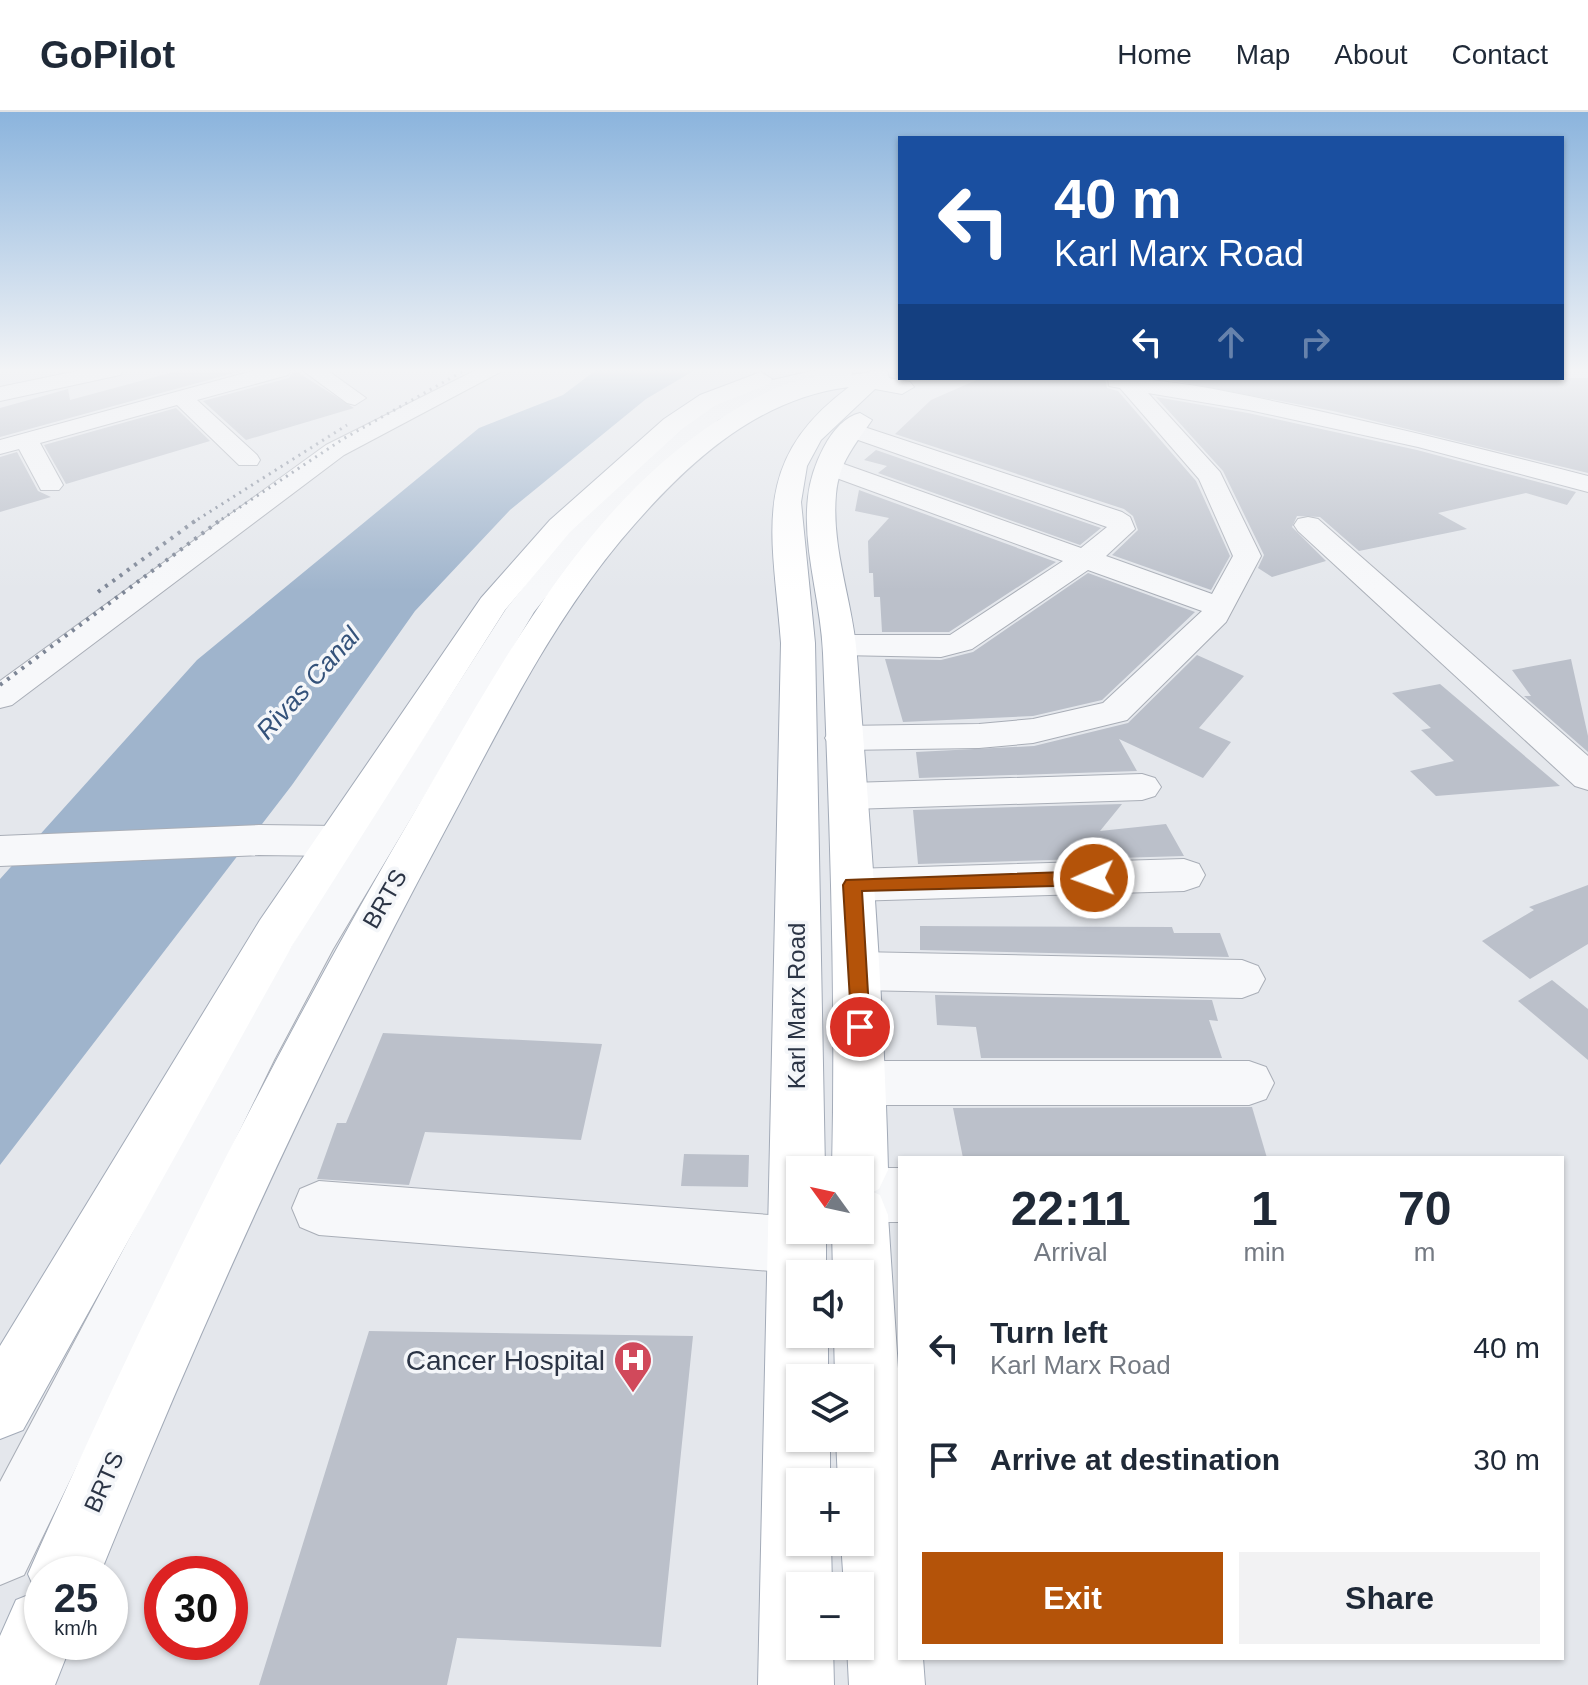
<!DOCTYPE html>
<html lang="en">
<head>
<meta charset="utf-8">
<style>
  body { margin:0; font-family:Helvetica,sans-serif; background:#f2f2f3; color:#1f2937; height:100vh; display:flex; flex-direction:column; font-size:30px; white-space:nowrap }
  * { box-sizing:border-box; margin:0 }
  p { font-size:26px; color:#747a83 }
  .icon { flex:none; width:44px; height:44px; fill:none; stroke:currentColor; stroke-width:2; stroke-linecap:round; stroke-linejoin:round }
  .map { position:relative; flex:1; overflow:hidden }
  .drawer { position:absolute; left:898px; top:1044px; width:666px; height:504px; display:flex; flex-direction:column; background:#fff; border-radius:0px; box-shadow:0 2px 6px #0004 }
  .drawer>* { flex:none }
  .hud { position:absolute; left:898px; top:24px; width:666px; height:244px; border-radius:0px; box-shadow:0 2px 6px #0004; background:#1a4fa0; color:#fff; overflow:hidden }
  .needle { width:52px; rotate:303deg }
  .buttons { position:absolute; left:786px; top:1044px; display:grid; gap:16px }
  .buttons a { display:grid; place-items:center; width:88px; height:88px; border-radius:0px; background:#fff; box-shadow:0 2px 6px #0004; font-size:40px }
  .speed { position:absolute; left:24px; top:1444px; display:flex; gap:16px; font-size:40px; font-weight:700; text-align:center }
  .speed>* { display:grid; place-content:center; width:104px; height:104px; border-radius:50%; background:#fff; box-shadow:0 2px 6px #0004; line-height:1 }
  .speed small { font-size:20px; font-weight:400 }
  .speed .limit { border:12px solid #d22; background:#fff; color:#111 }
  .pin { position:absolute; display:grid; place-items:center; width:68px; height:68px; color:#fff; margin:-34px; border:4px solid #fff; border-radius:50%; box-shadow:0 2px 8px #0007 }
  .me { position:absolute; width:88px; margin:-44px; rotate:268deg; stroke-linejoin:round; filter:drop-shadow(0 0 6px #0008) }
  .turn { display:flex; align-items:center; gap:28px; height:168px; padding:0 24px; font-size:36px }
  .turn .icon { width:104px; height:104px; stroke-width:2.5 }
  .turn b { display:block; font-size:56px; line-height:68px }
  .lanes { display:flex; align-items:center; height:76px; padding:0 24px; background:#0003; justify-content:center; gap:40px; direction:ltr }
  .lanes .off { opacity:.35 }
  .eta { display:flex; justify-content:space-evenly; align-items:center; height:136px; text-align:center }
  .eta b { font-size:48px; font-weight:800; line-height:56px }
  .primary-button { display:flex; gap:16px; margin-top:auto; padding:16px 24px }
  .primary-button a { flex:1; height:92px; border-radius:0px; background:#b45309; color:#fff; font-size:32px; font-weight:800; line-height:92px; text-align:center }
  .primary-button a+a { background:#f2f2f3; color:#1f2937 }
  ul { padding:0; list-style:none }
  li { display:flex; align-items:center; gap:24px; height:112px; padding:0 24px }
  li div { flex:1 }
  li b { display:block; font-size:30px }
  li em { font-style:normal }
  header { display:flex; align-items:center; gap:48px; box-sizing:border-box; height:112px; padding:0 40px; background:#fff; border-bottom:2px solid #e0e1e3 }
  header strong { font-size:38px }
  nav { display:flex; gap:44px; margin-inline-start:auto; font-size:28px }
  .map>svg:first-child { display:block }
</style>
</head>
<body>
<header>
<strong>GoPilot</strong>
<nav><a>Home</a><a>Map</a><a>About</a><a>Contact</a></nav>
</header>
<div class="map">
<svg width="1588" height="1573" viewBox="0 0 1588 1573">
  <rect width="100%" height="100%" fill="#e4e7ec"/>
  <!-- water -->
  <polygon fill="#9fb4cc" points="596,258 695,258 646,287 510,398 415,499 292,673 0,1053 0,767 197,548 479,316 563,283"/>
  <!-- building -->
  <g fill="#bbc0ca">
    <polygon points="181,258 245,258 0,325 0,296 68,277 70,288"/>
    <polygon points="294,258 354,296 246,328 203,289 289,266"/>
    <polygon points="981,266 1105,266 1107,276 1118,279 1196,369 1230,444 1211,478 1112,443 1138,418 1133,404 1124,397 895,322 931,288"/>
    <polygon points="1159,266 1588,266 1588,361 1333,299"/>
    <polygon points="1156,285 1248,301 1417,338 1576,380 1567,393 1526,381 1438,401 1467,417 1359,439 1320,405 1297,404 1292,415 1326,449 1272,465 1258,456 1264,443 1223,359"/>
    <polygon points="176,296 210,329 66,372 44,333"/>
    <polygon points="876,338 1101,416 1080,433 878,361 887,354 864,348"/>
    <polygon points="17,340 38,379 51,385 0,400 0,345"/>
    <polygon points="859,378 1056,450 949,520 882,520 880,485 874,485 873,461 869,461 868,429 889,406 855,399"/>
    <polygon points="1088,461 1195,500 1102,588 1033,604 903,610 885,547 941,548 973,540"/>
    <polygon points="1197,543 1244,564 1199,616 1231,630 1203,666 1119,627 1137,659 919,666 916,640 1034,634 1128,611"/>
    <polygon points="1571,547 1588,624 1588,640 1524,584 1531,584 1512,558"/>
    <polygon points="1440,572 1560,674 1436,684 1410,659 1454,649 1421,618 1431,616 1392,581"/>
    <polygon points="1122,692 1100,719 1166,712 1184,744 918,752 913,698"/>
    <polygon points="1588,773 1588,832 1530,867 1482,829 1534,798 1529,795"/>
    <polygon points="920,814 1172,815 1174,821 1220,821 1229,845 920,838"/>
    <polygon points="1552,868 1588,897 1588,948 1518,889"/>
    <polygon points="935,883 1212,888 1218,909 1209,908 1222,946 981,946 976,915 937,913"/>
    <polygon points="383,921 602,932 581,1028 425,1020 409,1073 317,1067 337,1011 346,1011"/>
    <polygon points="1252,995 1267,1046 963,1046 953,996"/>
    <polygon points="684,1042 749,1043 748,1075 681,1074"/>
    <polygon points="369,1219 693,1224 661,1535 457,1526 447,1573 259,1573"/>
  </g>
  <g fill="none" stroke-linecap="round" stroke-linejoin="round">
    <!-- minor casing -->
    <g stroke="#a9aeb7" stroke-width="2">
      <g id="minor">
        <polygon points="82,258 123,258 120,263 0,289 0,275"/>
        <polygon points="256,258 291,258 288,263 197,288 257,343 260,348 257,353 239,353 177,293 40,331 63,373 59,378 41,378 19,337 0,342 0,328"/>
        <polygon points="302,258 327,258 366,286 355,293 347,291"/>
        <polygon points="476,258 504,258 344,343 12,593 0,596 0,569 326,333"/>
        <polygon points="816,258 854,258 851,263 771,282 718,308 594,424 534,500 333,837 274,948 24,1463 0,1473 0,1370 240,918 349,740 337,744 259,743 0,754 0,724 259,713 337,714 351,719 357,729 506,497 574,412 702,298 755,272"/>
        <path d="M1108,266C1171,266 1235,281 1296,294C1394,315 1491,339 1588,364V380L1418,335L1249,298L1148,281L1220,360L1261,444L1226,510L1127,608L1033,631L979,636L843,638L830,634L825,626L830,618L843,614L979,612L1033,607L1103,591L1202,499L1088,458L972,537L941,545L840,543L829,540L824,533L829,526L840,523H950L1063,449L820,360L816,355L820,350H838L1081,436L1107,415L841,322L837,317L841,312L849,310L1122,400L1130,405L1135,417L1106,444L1212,482L1233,444L1199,367L1120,276L1109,274Z"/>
        <polygon points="1308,405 1318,407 1588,644 1588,678 1575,674 1298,419 1294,413 1298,407"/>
        <polygon points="1142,662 1155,666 1161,675 1155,684 1142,688 850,697 837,693 831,684 837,675 850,671"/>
        <polygon points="1184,747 1199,752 1205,763 1199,774 1184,779 852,789 837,784 831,773 837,762 852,757"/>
        <polygon points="858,840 1242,848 1258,854 1265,867 1258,880 1242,886 858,878 842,872 836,859 842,846"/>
        <polygon points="861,949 1249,949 1266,955 1274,971 1266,987 1249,993 861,993 844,987 836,971 844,955"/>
        <polygon points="860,1056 900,1056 900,1110 860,1110 860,1058 856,1058"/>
        <polygon points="319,1069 796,1105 800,1107 800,1118 818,1118 824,1133 816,1153 796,1161 319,1123 300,1115 292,1096 300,1077"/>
      </g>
    </g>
    <!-- major casing -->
    <g stroke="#a3abb8" stroke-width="2">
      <g id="major">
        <path d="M876,258L887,259L889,266L910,270L914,275L902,282L875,277L821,328L807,354L801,390L815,531L825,1058H800V1118H826V1162H800V1222H828V1266H800V1326H830V1370H800V1430H831L832,1474H800V1534H833L834,1573H758L781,531C773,422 748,350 849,275C753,287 681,357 621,428C546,518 496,624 441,726C313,964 202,1211 100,1462H42V1530H72L55,1573H0V1524L16,1488L36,1480L28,1462L39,1437C154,1180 279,930 422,687C502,552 580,400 715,310C743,292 776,272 810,266C831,262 857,265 876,258Z"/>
        <polygon points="761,260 772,267 769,272 716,293 682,317 570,420 505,498 292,834 23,1318 0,1327 0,1234 260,808 481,486 550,408 664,307 700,283"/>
        <path d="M860,301L872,308C855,333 839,350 836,382C831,437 853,490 857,544C870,715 884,886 888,1058L879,1077L873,1080L880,1083L888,1103L900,1287V1546H923L925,1573H849L847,1534H860V1474H844L841,1430H860V1370H838L836,1326H860V1266H835L834,1222H860V1162H833L832,1118H860V1058H832C836,886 830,713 823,541C821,489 802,437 808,385C811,357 830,308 860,301Z"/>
      </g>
    </g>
    <!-- minor -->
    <use href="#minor" fill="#f7f8fa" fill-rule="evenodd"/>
    <!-- major -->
    <use href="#major" fill="#fff" fill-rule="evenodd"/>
    <!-- rail-far1 -->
    <g stroke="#7d8696" stroke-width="3" stroke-dasharray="2 5" stroke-linecap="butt">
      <polyline points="192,411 347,313"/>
      <polyline points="216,411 343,327 465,258"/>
    </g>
    <!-- rail -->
    <g stroke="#7d8696" stroke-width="4" stroke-dasharray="3 6" stroke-linecap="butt">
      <polyline points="98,480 195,409"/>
      <polyline points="0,573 219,409"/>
    </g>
  </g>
  <!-- sky -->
  <linearGradient id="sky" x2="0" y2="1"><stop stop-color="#8bb4dd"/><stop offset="0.54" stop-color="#f3f4f6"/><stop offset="1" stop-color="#f3f4f6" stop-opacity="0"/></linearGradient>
  <rect width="1588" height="478" fill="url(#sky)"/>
  <!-- route -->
  <polygon fill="#b45309" stroke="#753606" stroke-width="2" points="1094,759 1103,766 1094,773 862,779 870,915 867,921 852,921 843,773 846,768"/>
  <!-- icons -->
  <defs>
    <g id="hospital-pin" transform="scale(2)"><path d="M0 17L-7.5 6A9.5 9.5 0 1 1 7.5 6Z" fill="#d1495b" stroke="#f4f6f9"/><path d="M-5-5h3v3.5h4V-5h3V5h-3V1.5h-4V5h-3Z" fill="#fff"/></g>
  </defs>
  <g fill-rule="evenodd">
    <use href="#hospital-pin" x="633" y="1248"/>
  </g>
  <g text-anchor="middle" stroke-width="7" stroke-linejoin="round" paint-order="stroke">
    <!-- street labels -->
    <g font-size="24" fill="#2b3445" stroke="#f4f6f9">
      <text transform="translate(385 787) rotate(-60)" y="8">BRTS</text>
      <text transform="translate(797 894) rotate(-90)" y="8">Karl Marx Road</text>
      <text transform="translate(104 1370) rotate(-66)" y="8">BRTS</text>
    </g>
    <!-- water labels -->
    <g font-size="26" font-style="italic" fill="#34527a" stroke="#f4f6f9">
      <text transform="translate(308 571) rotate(-48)" y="9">Rivas Canal</text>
    </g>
    <!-- near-poi labels -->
    <g font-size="28" fill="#2b3445" stroke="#f4f6f9" text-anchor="end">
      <text x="605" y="1258">Cancer Hospital</text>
    </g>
  </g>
</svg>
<div class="buttons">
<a><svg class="needle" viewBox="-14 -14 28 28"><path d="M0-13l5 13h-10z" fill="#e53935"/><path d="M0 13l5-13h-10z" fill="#747a83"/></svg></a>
<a><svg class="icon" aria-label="sound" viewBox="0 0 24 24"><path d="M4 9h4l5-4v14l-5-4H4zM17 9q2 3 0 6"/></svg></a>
<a><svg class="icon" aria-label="layers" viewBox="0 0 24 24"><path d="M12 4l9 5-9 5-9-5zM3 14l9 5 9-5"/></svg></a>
<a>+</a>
<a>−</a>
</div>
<div class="speed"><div>25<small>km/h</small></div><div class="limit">30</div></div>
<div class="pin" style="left:860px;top:915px;background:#d93025"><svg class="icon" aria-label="arrive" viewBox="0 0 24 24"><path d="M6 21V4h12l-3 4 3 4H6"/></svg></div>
<svg class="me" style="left:1094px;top:766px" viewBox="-20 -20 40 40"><circle r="17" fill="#b45309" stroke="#fff" stroke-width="3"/><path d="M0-11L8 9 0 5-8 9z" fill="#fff"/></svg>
<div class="hud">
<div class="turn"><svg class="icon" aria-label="left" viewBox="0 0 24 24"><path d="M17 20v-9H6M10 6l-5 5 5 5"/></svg><div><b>40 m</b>Karl Marx Road</div></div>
<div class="lanes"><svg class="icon" aria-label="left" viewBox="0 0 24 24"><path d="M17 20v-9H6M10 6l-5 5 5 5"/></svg><svg class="icon off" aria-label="ahead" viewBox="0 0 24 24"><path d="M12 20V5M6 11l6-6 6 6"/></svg><svg class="icon off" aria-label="right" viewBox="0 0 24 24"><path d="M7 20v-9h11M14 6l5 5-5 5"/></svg></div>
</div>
<section class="drawer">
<div class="eta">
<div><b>22:11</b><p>Arrival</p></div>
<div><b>1</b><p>min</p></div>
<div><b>70</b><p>m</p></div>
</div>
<ul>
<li><svg class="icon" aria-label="left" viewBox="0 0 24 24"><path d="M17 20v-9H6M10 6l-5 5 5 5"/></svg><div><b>Turn left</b><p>Karl Marx Road</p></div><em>40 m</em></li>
<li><svg class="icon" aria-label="arrive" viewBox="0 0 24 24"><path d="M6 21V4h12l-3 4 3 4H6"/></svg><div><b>Arrive at destination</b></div><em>30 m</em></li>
</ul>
<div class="primary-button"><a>Exit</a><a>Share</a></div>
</section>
</div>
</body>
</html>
